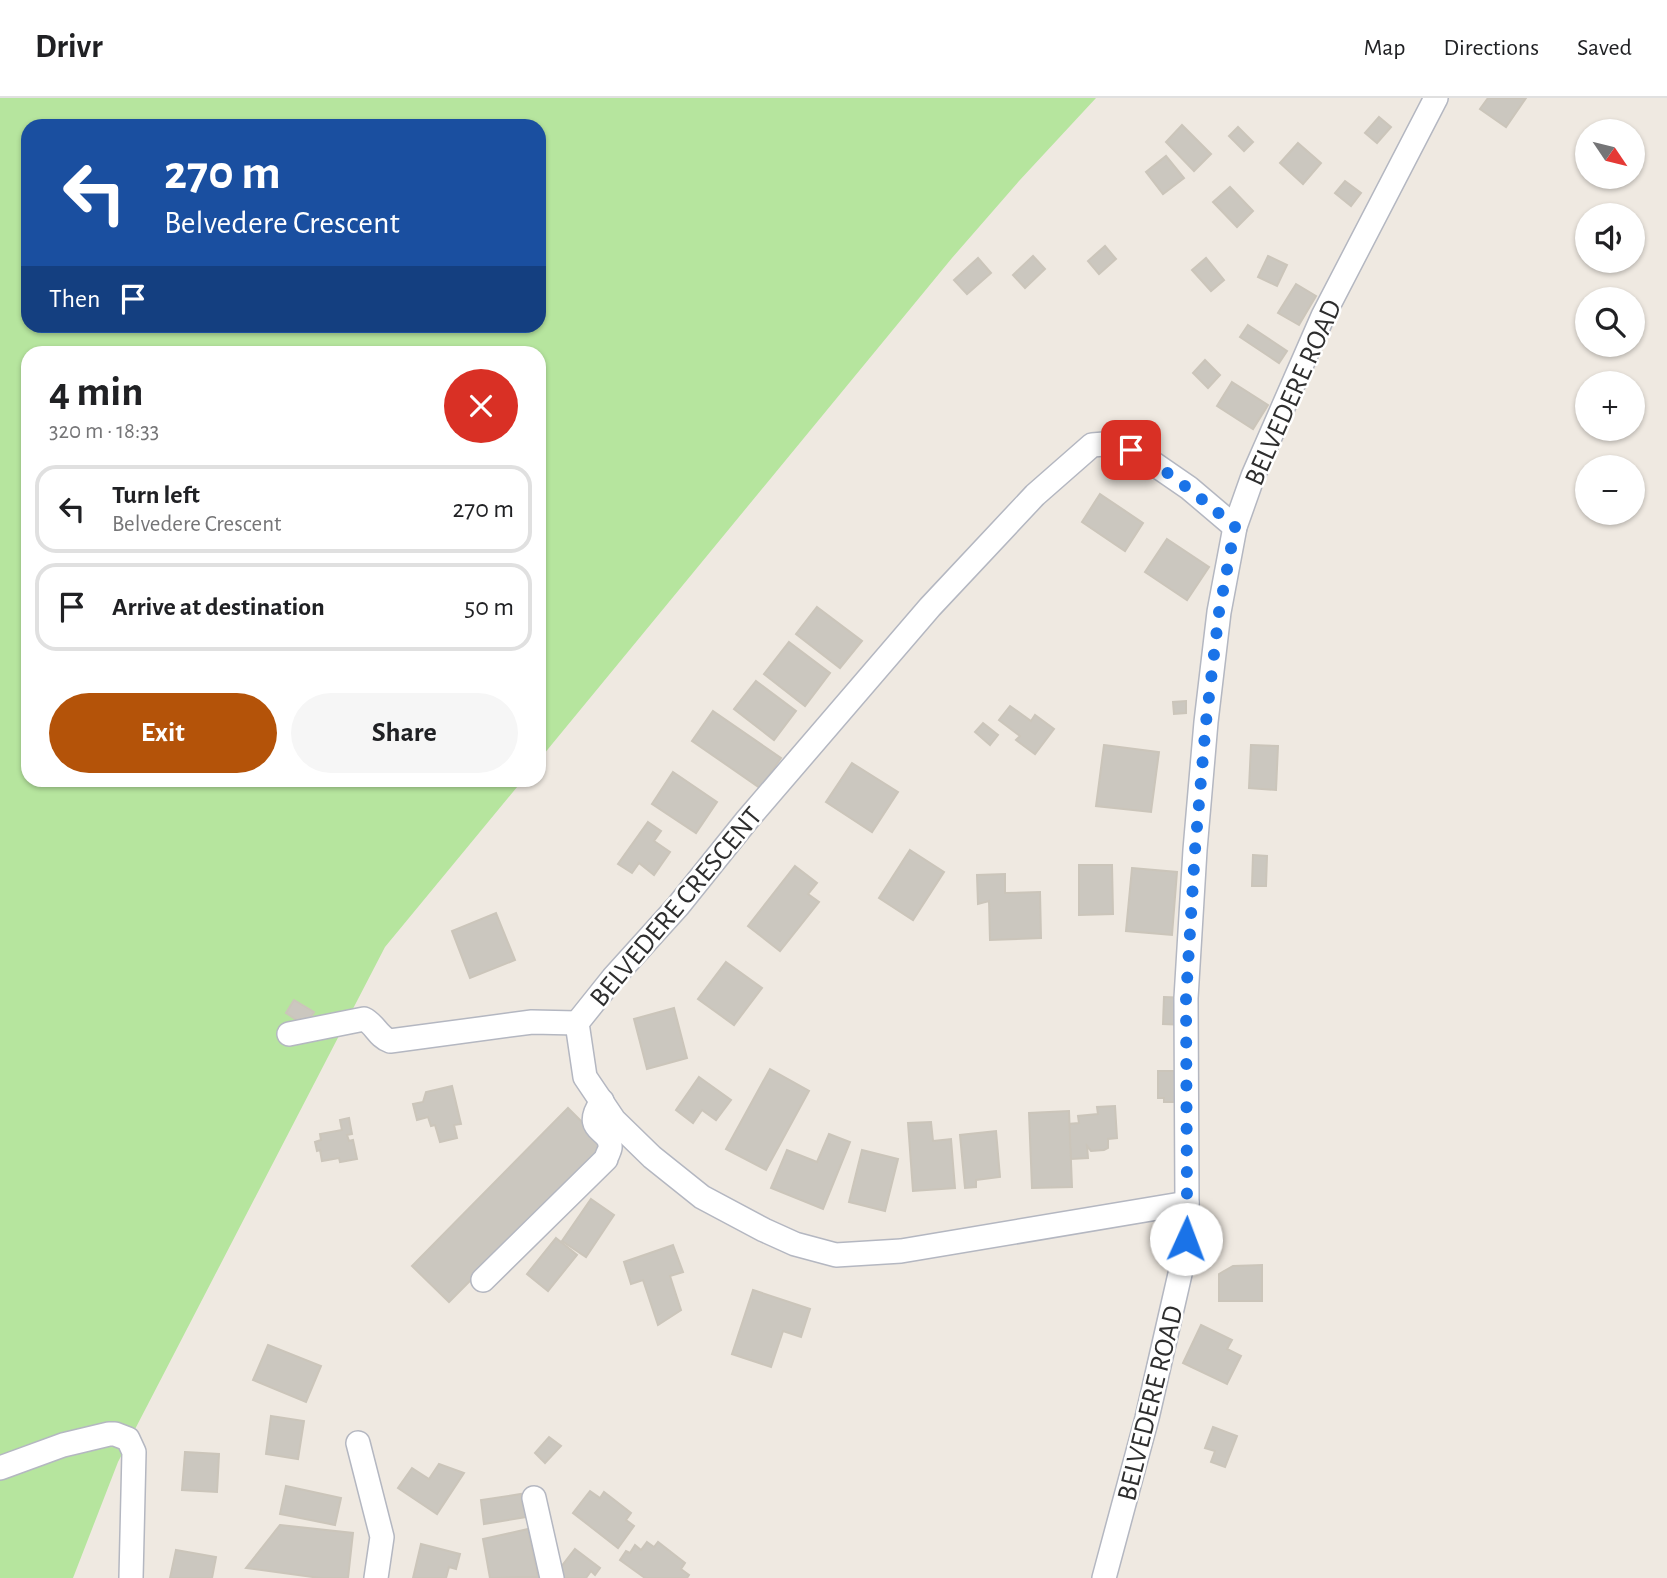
<!DOCTYPE html>
<html lang="en">
<head>
<meta charset="utf-8">
<style>
  body { margin:0; font-family:"Alegreya Sans",sans-serif; background:#f6f6f6; color:#202124; height:100vh; display:flex; flex-direction:column; font-size:26px; white-space:nowrap }
  * { box-sizing:border-box; margin:0 }
  p { font-size:23px; color:#757577 }
  .icon { flex:none; width:38px; height:38px; fill:none; stroke:currentColor; stroke-width:2; stroke-linecap:round; stroke-linejoin:round }
  .map { position:relative; flex:1; overflow:hidden }
  .sheet { position:absolute; left:21px; top:248px; width:525px; height:441px; display:flex; flex-direction:column; background:#fff; border-radius:21px; box-shadow:0 2px 5px #0004 }
  .sheet>* { flex:none }
  .guide { position:absolute; left:21px; top:21px; width:525px; height:214px; border-radius:21px; box-shadow:0 2px 5px #0004; background:#1a4fa0; color:#fff; overflow:hidden }
  .needle { width:46px; rotate:125deg }
  .fabs { position:absolute; left:1575px; top:21px; display:grid; gap:14px }
  .fabs a { display:grid; place-items:center; width:70px; height:70px; border-radius:50%; background:#fff; box-shadow:0 2px 5px #0004; font-size:35px }
  .pin { position:absolute; display:grid; place-items:center; width:60px; height:60px; color:#fff; margin:-30px; border-radius:14px; box-shadow:0 4px 10px #0006 }
  .me { position:absolute; width:77px; margin:-38px; rotate:2deg; stroke-linejoin:round; filter:drop-shadow(0 0 5px #0008) }
  .turn { display:flex; align-items:center; gap:24px; height:147px; padding:0 28px; font-size:32px }
  .turn .icon { width:91px; height:91px; stroke-width:2.5 }
  .turn b { display:block; font-size:49px; line-height:60px }
  .then { display:flex; align-items:center; height:66px; padding:0 28px; background:#0003; gap:14px; font-size:26px }
  .round { display:grid; place-items:center; flex:none; width:74px; height:74px; border-radius:37px; background:#f6f6f6 }
  .summary { display:flex; align-items:center; justify-content:space-between; height:119px; padding:0 28px }
  h1 { font-size:42px; font-weight:700; line-height:52px }
  .cta { display:flex; gap:14px; margin-top:auto; padding:14px 28px }
  .cta a { flex:1; height:80px; border-radius:42px; background:#b45309; color:#fff; font-size:28px; font-weight:700; line-height:80px; text-align:center }
  .cta a+a { background:#f6f6f6; color:#202124 }
  ul { padding:0; list-style:none }
  li { display:flex; align-items:center; gap:21px; height:88px; margin:0 14px 10px; padding:0 14px; border:4px solid #e0e0e0; border-radius:21px }
  li div { flex:1 }
  li b { display:block; font-size:26px }
  li em { font-style:normal }
  header { display:flex; align-items:center; gap:42px; box-sizing:border-box; height:98px; padding:0 35px; background:#fff; border-bottom:2px solid #e0e0e0 }
  header strong { font-size:33px }
  nav { display:flex; gap:38px; margin-inline-start:auto; font-size:24px }
  .map>svg:first-child { display:block }
</style>
</head>
<body>
<header>
<strong>Drivr</strong>
<nav><a>Map</a><a>Directions</a><a>Saved</a></nav>
</header>
<div class="map">
<svg width="1667" height="1480" viewBox="0 0 1667 1480">
  <rect width="100%" height="100%" fill="#efe9e1"/>
  <!-- green -->
  <path fill="#b6e59e" fill-rule="evenodd" d="M0,0H1096L1019,83L952,160L539,662V256H28V682L522,683L385,849L118,1364L73,1480H0ZM28,28H539V228H28Z"/>
  <!-- building -->
  <g fill="#cbc7bf" stroke="#cbc5ba" stroke-width="2">
    <polygon points="1488,0 1526,0 1506,29 1480,11"/>
    <polygon points="1379,19 1391,29 1377,45 1365,35"/>
    <polygon points="1182,27 1211,56 1194,73 1166,44"/>
    <polygon points="1238,29 1253,44 1244,53 1229,38"/>
    <polygon points="1298,45 1321,65 1303,86 1280,65"/>
    <polygon points="1166,58 1184,80 1163,96 1146,74"/>
    <polygon points="1345,83 1361,95 1351,108 1335,95"/>
    <polygon points="1230,89 1253,113 1237,129 1213,104"/>
    <polygon points="1105,148 1116,161 1099,176 1088,163"/>
    <polygon points="1033,158 1045,171 1025,190 1013,177"/>
    <polygon points="1268,158 1287,167 1277,188 1258,179"/>
    <polygon points="978,160 991,175 967,196 954,182"/>
    <polygon points="1206,160 1224,182 1211,193 1192,172"/>
    <polygon points="1296,186 1316,198 1299,227 1278,215"/>
    <polygon points="1248,227 1287,253 1279,265 1240,239"/>
    <polygon points="1205,262 1220,277 1208,290 1193,275"/>
    <polygon points="1232,284 1268,307 1253,331 1217,308"/>
    <polygon points="1100,396 1143,425 1125,453 1082,424"/>
    <polygon points="1167,441 1209,469 1187,502 1145,474"/>
    <polygon points="817,509 862,543 840,570 796,536"/>
    <polygon points="789,544 830,575 805,608 764,576"/>
    <polygon points="756,583 796,613 774,642 734,611"/>
    <polygon points="1186,603 1186,615 1174,616 1173,604"/>
    <polygon points="1010,608 1031,623 1035,617 1054,631 1035,656 1016,642 1020,638 999,622"/>
    <polygon points="713,613 781,660 760,690 692,643"/>
    <polygon points="983,625 998,637 990,647 975,634"/>
    <polygon points="1104,647 1159,654 1151,714 1096,708"/>
    <polygon points="1251,647 1278,648 1276,692 1249,690"/>
    <polygon points="852,665 898,694 872,734 826,704"/>
    <polygon points="673,674 717,704 696,735 652,706"/>
    <polygon points="648,724 661,733 654,743 670,754 654,777 639,765 632,775 618,766"/>
    <polygon points="910,752 944,774 913,822 879,800"/>
    <polygon points="1253,757 1267,758 1266,788 1252,788"/>
    <polygon points="1079,767 1112,767 1113,816 1079,817"/>
    <polygon points="795,768 817,785 808,796 819,804 780,853 748,828"/>
    <polygon points="1132,770 1177,774 1172,837 1126,833"/>
    <polygon points="1005,776 1005,795 1040,794 1041,840 990,842 989,803 978,806 977,777"/>
    <polygon points="496,815 515,862 470,880 452,833"/>
    <polygon points="726,864 762,890 734,927 698,901"/>
    <polygon points="1164,899 1188,900 1187,927 1163,926"/>
    <polygon points="294,902 314,914 306,928 286,915"/>
    <polygon points="674,910 687,960 647,971 634,921"/>
    <polygon points="770,971 809,993 766,1072 726,1051"/>
    <polygon points="1158,973 1180,973 1181,997 1175,997 1175,1004 1164,1004 1164,1000 1158,1000"/>
    <polygon points="699,979 731,1002 716,1022 702,1012 693,1025 676,1012"/>
    <polygon points="452,988 461,1026 454,1027 457,1040 440,1044 435,1027 431,1028 428,1019 417,1022 413,1006 423,1004 426,994"/>
    <polygon points="1115,1008 1117,1040 1108,1041 1108,1050 1104,1052 1091,1053 1087,1048 1088,1060 1071,1061 1068,1026 1079,1025 1078,1018 1098,1016 1097,1009"/>
    <polygon points="568,1010 605,1047 449,1204 412,1168"/>
    <polygon points="1069,1013 1072,1089 1032,1090 1029,1015"/>
    <polygon points="349,1020 352,1036 347,1037 349,1043 353,1042 357,1061 340,1064 339,1060 322,1063 320,1052 317,1053 315,1044 321,1042 320,1036 342,1032 340,1022"/>
    <polygon points="931,1024 933,1043 951,1041 955,1090 913,1093 908,1025"/>
    <polygon points="996,1033 1000,1079 976,1082 976,1089 965,1090 960,1037"/>
    <polygon points="829,1036 850,1044 823,1111 771,1090 787,1052 817,1064"/>
    <polygon points="862,1052 898,1061 885,1113 849,1104"/>
    <polygon points="591,1101 614,1117 586,1159 562,1143"/>
    <polygon points="556,1140 577,1157 548,1193 527,1176"/>
    <polygon points="673,1147 683,1174 670,1178 681,1212 658,1227 643,1182 631,1186 624,1164"/>
    <polygon points="1262,1167 1262,1203 1219,1203 1219,1176 1233,1168"/>
    <polygon points="753,1192 810,1211 801,1239 783,1233 771,1269 732,1256"/>
    <polygon points="1201,1227 1232,1242 1227,1251 1241,1258 1227,1286 1183,1265"/>
    <polygon points="268,1247 321,1268 306,1304 253,1282"/>
    <polygon points="271,1318 304,1323 298,1361 266,1356"/>
    <polygon points="1213,1329 1237,1338 1225,1369 1211,1364 1215,1353 1205,1350"/>
    <polygon points="549,1339 561,1348 545,1365 535,1355"/>
    <polygon points="185,1354 219,1356 217,1394 182,1392"/>
    <polygon points="439,1366 464,1375 437,1416 398,1390 412,1370 429,1381"/>
    <polygon points="286,1388 341,1400 335,1427 280,1416"/>
    <polygon points="590,1393 600,1400 604,1394 631,1415 626,1422 634,1428 618,1450 573,1415"/>
    <polygon points="521,1396 522,1406 531,1405 533,1418 484,1426 481,1402"/>
    <polygon points="280,1427 353,1435 348,1480 320,1480 246,1470"/>
    <polygon points="528,1431 538,1479 490,1480 483,1441"/>
    <polygon points="647,1444 654,1449 658,1444 685,1465 681,1471 689,1477 687,1480 645,1480 620,1462 626,1453 630,1455 635,1447 641,1452"/>
    <polygon points="421,1446 460,1456 456,1471 449,1469 446,1480 413,1480"/>
    <polygon points="575,1451 600,1470 595,1477 591,1473 586,1480 565,1480 557,1474"/>
    <polygon points="176,1452 216,1459 212,1480 170,1480"/>
  </g>
  <g fill="none" stroke-linecap="round" stroke-linejoin="round">
    <!-- minor casing -->
    <g stroke="#b4b7c1" stroke-width="26">
      <g id="minor">
        <path d="M289,936L364,921C375,926 378,939 390,943L532,924L577,925"/>
        <polyline points="1187,1105 901,1153 836,1157 795,1146 764,1132 702,1099 652,1059 614,1022 585,979 577,925 613,880 678,808 747,722 930,509 1035,397 1092,347 1117,345 1144,359 1189,390 1235,429"/>
        <path d="M483,1182L606,1061C606,1059 610,1052 610,1050C612,1029 580,1035 602,1003"/>
        <polyline points="358,1345 382,1439 376,1480"/>
        <polyline points="0,1370 63,1347 109,1336 115,1336 128,1341 134,1354 131,1480"/>
        <polyline points="534,1400 552,1480"/>
        <polyline points="1104,1480 1147,1320 1180,1176 1186,1141 1187,1105 1186,900 1195,752 1206,624 1219,514 1235,429 1253,378 1323,218 1436,0"/>
      </g>
    </g>
    <!-- minor -->
    <use href="#minor" stroke="#fff" stroke-width="23"/>
  </g>
  <g fill="none" stroke-linecap="round" stroke-linejoin="round">
    <!-- route -->
    <path stroke="#1a73e8" stroke-width="12" stroke-dasharray="0 21.6" d="M1131,352C1169,373 1202,401 1235,429L1219,514L1206,624L1195,752L1186,900L1187,1105L1186,1141"/>
  </g>
  <g text-anchor="middle" stroke-width="5" stroke-linejoin="round" paint-order="stroke">
    <!-- street labels -->
    <g font-size="28" fill="#2e2e2e" stroke="#fff">
      <text transform="translate(1292 294) rotate(-66)" y="10">BELVEDERE ROAD</text>
      <text transform="translate(675 808) rotate(-50)" y="10">BELVEDERE CRESCENT</text>
      <text transform="translate(1149 1305) rotate(-76)" y="10">BELVEDERE ROAD</text>
    </g>
  </g>
</svg>
<div class="fabs">
<a><svg class="needle" viewBox="-14 -14 28 28"><path d="M0-13l5 13h-10z" fill="#e53935"/><path d="M0 13l5-13h-10z" fill="#757577"/></svg></a>
<a><svg class="icon" aria-label="sound" viewBox="0 0 24 24"><path d="M4 9h4l5-4v14l-5-4H4zM17 9q2 3 0 6"/></svg></a>
<a><svg class="icon" aria-label="search" viewBox="0 0 24 24"><circle cx="10" cy="10" r="6"/><path d="M15 15l6 6"/></svg></a>
<a>+</a>
<a>−</a>
</div>
<div class="pin" style="left:1131px;top:352px;background:#d93025"><svg class="icon" aria-label="arrive" viewBox="0 0 24 24"><path d="M6 21V4h12l-3 4 3 4H6"/></svg></div>
<svg class="me" style="left:1186px;top:1141px" viewBox="-20 -20 40 40"><circle r="19" fill="#fff"/><path d="M0-13L10 11 0 6-10 11z" fill="#1a73e8"/></svg>
<div class="guide">
<div class="turn"><svg class="icon" aria-label="left" viewBox="0 0 24 24"><path d="M17 20v-9H6M10 6l-5 5 5 5"/></svg><div><b>270 m</b>Belvedere Crescent</div></div>
<div class="then">Then<svg class="icon" aria-label="arrive" viewBox="0 0 24 24"><path d="M6 21V4h12l-3 4 3 4H6"/></svg></div>
</div>
<section class="sheet">
<div class="summary"><div><h1>4 min</h1><p>320 m · 18:33</p></div><a class="round" style="background:#d93025;color:#fff"><svg class="icon" aria-label="close" viewBox="0 0 24 24"><path d="M6 6l12 12M18 6L6 18"/></svg></a></div>
<ul>
<li><svg class="icon" aria-label="left" viewBox="0 0 24 24"><path d="M17 20v-9H6M10 6l-5 5 5 5"/></svg><div><b>Turn left</b><p>Belvedere Crescent</p></div><em>270 m</em></li>
<li><svg class="icon" aria-label="arrive" viewBox="0 0 24 24"><path d="M6 21V4h12l-3 4 3 4H6"/></svg><div><b>Arrive at destination</b></div><em>50 m</em></li>
</ul>
<div class="cta"><a>Exit</a><a>Share</a></div>
</section>
</div>
</body>
</html>
